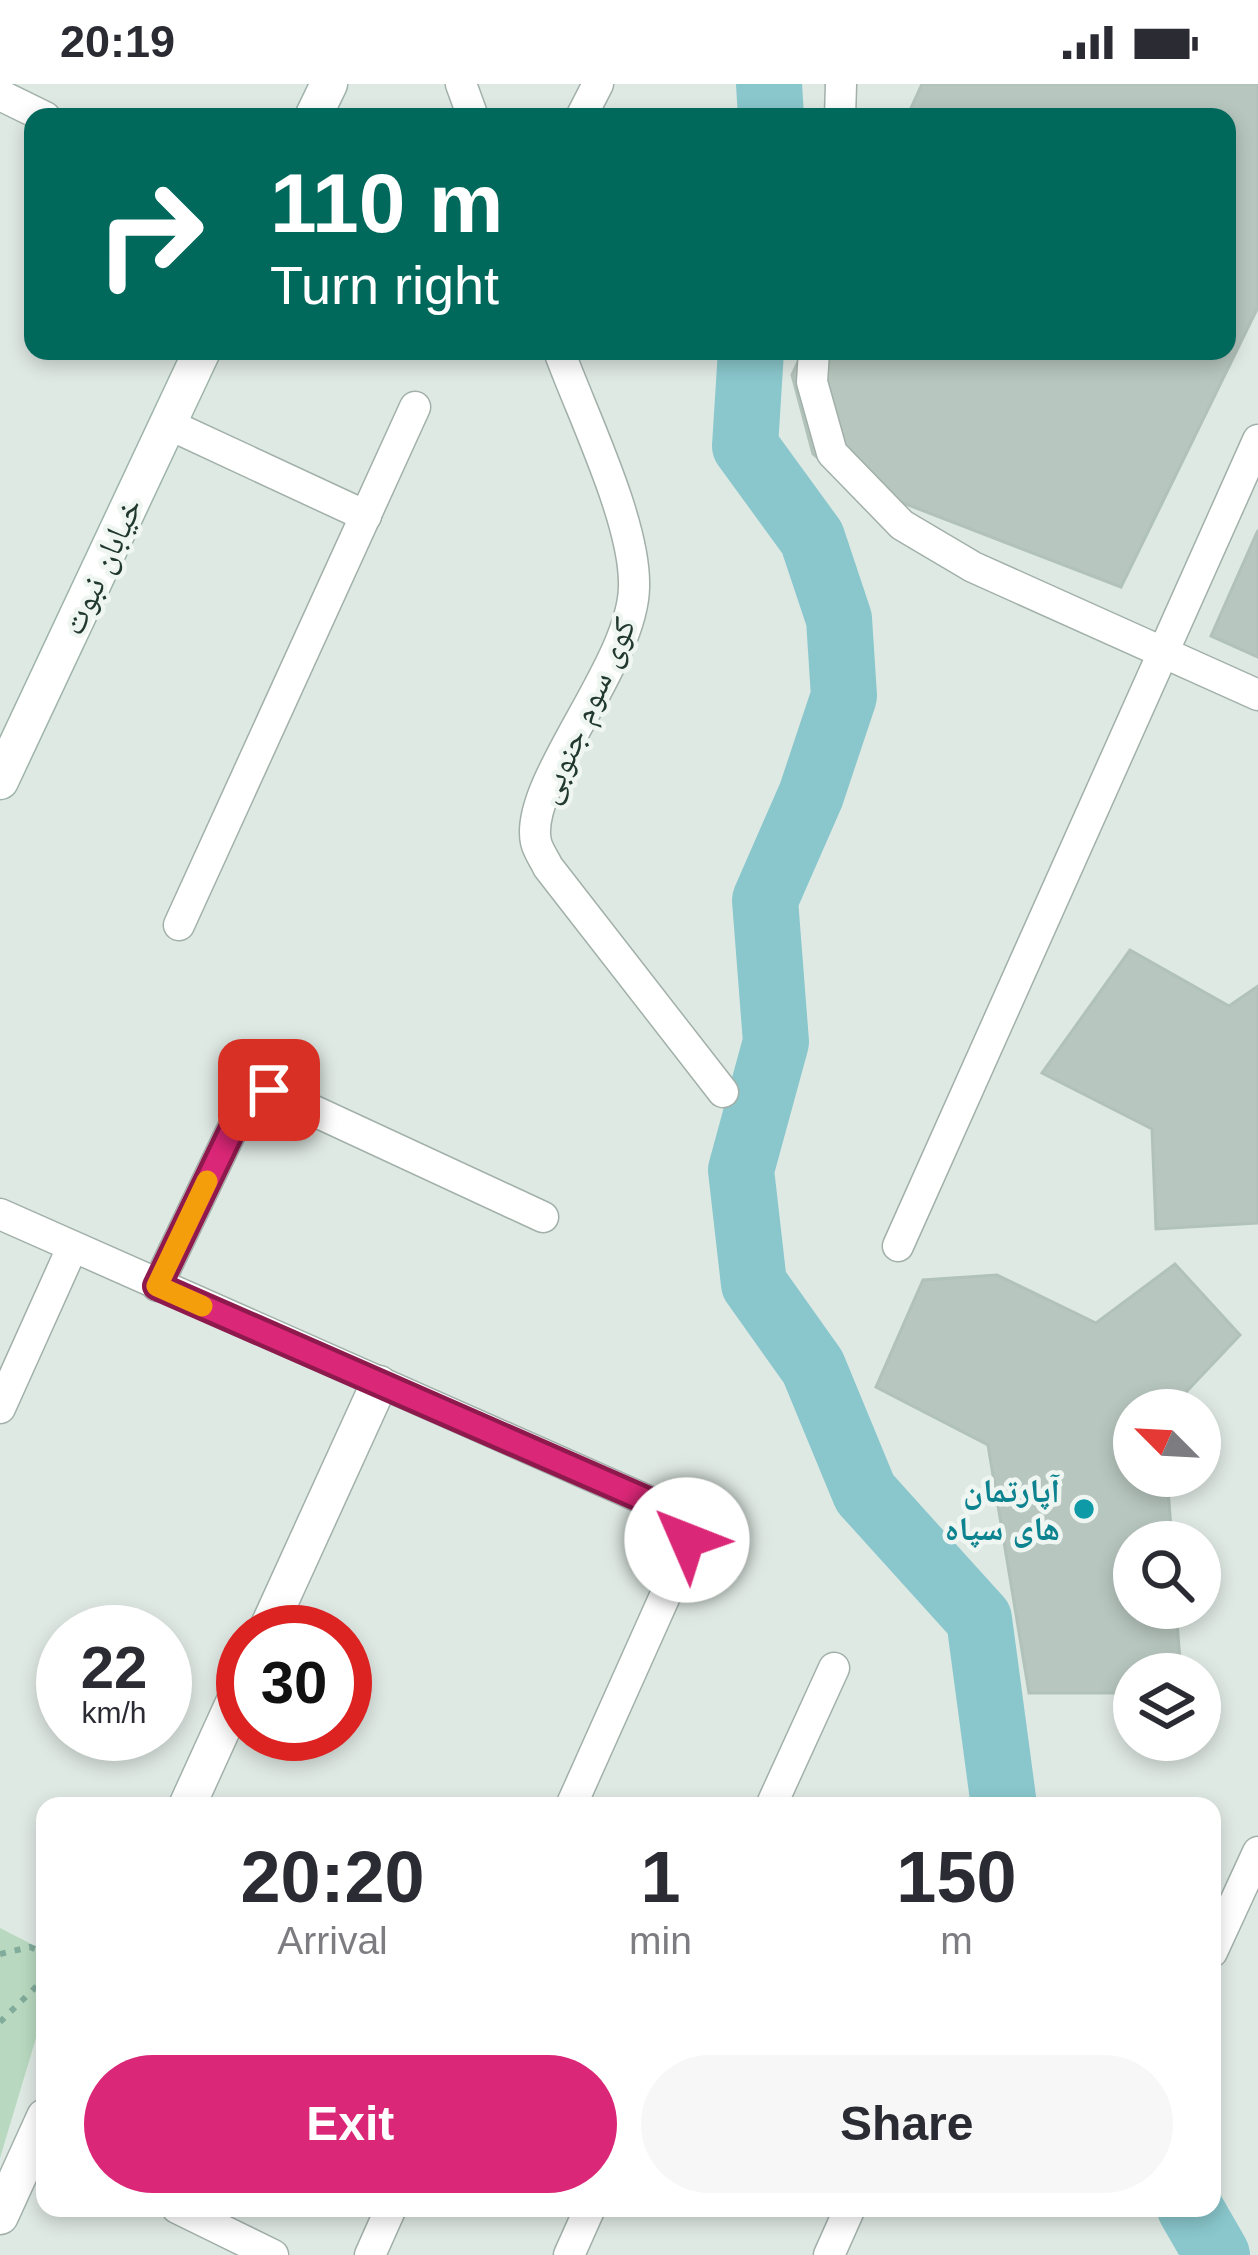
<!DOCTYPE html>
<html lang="en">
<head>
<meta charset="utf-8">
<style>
  body { margin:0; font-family:Helvetica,"Noto Naskh Arabic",sans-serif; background:#f7f7f7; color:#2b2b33; height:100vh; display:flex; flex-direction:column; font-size:45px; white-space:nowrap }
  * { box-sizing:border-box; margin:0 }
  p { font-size:39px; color:#7c7c81 }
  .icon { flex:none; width:66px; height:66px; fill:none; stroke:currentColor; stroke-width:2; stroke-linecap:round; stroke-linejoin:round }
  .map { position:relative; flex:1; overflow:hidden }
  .side { position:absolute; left:36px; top:1713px; width:1185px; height:420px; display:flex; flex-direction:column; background:#fff; border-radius:24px; box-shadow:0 6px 18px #0003 }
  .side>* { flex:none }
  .banner { position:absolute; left:24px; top:24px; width:1212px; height:252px; border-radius:24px; box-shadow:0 6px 18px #0003; background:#00695c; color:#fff; overflow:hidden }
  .needle { width:78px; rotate:294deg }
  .tools { position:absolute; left:1113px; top:1305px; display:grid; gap:24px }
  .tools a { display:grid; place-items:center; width:108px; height:108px; border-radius:50%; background:#fff; box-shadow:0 6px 18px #0003; font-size:60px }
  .speed { position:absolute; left:36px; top:1521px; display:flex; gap:24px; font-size:60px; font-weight:700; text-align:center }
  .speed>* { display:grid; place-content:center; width:156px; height:156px; border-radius:50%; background:#fff; box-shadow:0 6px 18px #0003; line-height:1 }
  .speed small { font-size:30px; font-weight:400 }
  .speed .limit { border:18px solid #d22; background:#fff; color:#111 }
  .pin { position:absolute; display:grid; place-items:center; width:102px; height:102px; color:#fff; margin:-51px; border-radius:24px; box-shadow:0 6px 18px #0006 }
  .me { position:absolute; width:132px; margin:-66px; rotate:314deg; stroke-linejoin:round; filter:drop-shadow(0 0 9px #0008) }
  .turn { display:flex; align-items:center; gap:42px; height:252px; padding:0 48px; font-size:54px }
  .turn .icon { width:156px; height:156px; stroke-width:2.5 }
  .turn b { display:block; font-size:84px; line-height:102px }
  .eta { display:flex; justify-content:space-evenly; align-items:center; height:204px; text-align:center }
  .eta b { font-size:72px; font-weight:700; line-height:84px }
  .primary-button { display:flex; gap:24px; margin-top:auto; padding:24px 48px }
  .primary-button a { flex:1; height:138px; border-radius:72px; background:#db2777; color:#fff; font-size:48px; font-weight:700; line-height:138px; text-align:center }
  .primary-button a+a { background:#f7f7f7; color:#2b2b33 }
  .status { display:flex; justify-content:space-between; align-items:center; height:84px; padding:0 60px; background:#fff; direction:ltr }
  .status svg { height:33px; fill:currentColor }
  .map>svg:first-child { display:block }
</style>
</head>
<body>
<div class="status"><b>20:19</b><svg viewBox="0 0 49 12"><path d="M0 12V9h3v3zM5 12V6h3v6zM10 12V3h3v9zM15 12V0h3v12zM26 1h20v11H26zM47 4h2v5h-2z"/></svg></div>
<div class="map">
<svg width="1258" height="2171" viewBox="0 0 1258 2171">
  <rect width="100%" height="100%" fill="#dfe9e4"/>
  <!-- green -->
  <polygon fill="#b8d9bf" points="0,1844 45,1867 45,1924 0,2074"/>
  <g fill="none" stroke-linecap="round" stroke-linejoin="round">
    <!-- river -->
    <g stroke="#89c7cc" stroke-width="66">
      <polyline points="769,0 771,33"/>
      <polyline points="751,267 745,362 812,454 839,535 844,612 811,711 765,816 776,958 741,1086 754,1200 813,1283 865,1409 979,1535 1004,1722"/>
      <polyline points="1190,2124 1217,2171"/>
    </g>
  </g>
  <!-- building -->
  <g fill="#b7c6bf" stroke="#b1c2ba" stroke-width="3">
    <polygon points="922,0 1258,0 1258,223 1121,503 846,397 813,370 792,291 803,267 1227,267 1227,33 907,33"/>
    <polygon points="1258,446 1258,573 1211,552"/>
    <polygon points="1130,866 1229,922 1258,902 1258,1139 1156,1145 1152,1045 1042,989"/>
    <polygon points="1175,1180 1240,1251 1169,1326 1134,1326 1134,1392 1167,1392 1172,1458 1134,1458 1134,1524 1176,1524 1181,1590 1134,1590 1134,1609 1029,1609 988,1361 876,1303 923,1196 997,1191 1096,1239"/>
  </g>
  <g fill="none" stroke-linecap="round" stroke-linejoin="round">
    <!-- minor casing -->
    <g stroke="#a2b0aa" stroke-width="33">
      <g id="minor">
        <polyline points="461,0 473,33"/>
        <polyline points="0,11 45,33"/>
        <polyline points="581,33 598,0"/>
        <polyline points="840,33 841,0"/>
        <path d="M559,267C582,330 636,439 634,503C633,580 523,700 536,758C538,767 545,776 548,783L723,1008"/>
        <polyline points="814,267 812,298 832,369 902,441 973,483 1258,611"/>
        <polyline points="168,340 366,432"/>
        <polyline points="179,841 415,323"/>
        <polyline points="0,1130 655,1420 679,1437 686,1465 571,1722"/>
        <polyline points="898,1162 1258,356"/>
        <polyline points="157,1202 243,1023 269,1006 543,1133"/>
        <polyline points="0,1324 72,1164"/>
        <polyline points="771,1722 834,1584"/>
        <polyline points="1212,1868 1258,1768"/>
        <polyline points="177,2124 273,2171"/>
        <polyline points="370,2171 391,2124"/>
        <polyline points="569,2171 590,2124"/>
        <polyline points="829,2171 850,2124"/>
      </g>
    </g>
    <!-- tertiary casing -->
    <g stroke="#a2b0aa" stroke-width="39">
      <g id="tertiary">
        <polyline points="266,1548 379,1300"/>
        <polyline points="187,1722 243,1599"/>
        <polyline points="0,2132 45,2033"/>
      </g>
    </g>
    <!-- secondary casing -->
    <g stroke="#9eb4ab" stroke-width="39">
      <g id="secondary">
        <polyline points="313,33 329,0"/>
        <polyline points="0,697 202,267"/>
      </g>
    </g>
    <!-- path -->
    <g stroke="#81ab9a" stroke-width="6" stroke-dasharray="6 9" stroke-linecap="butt">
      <polyline points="0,1870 30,1863 45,1869"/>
      <polyline points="0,1938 45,1894"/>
    </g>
    <!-- minor -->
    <use href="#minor" stroke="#fff" stroke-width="30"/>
    <!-- tertiary -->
    <use href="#tertiary" stroke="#fff" stroke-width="36"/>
    <!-- secondary -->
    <use href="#secondary" stroke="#fff" stroke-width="36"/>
  </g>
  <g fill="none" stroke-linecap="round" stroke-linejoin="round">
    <!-- route casing -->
    <g stroke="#8e194d" stroke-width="30">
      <polyline id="route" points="269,1006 243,1023 157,1202 655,1420 679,1437 687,1456"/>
    </g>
    <!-- route -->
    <use href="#route" stroke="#db2777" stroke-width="21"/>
    <!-- slow -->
    <polyline stroke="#f59e0b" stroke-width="21" points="202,1222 157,1202 207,1097"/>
  </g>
  <!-- markers -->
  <circle fill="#0f9aa8" stroke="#eff6f2" stroke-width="4.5" cx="1084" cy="1425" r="12"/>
  <g text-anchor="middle" stroke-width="9" stroke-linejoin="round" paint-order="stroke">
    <!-- street labels -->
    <g font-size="33" fill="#213830" stroke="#eff6f2">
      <text transform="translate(101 482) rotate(-65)" y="12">خیابان نبوت</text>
      <text transform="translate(585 626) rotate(-66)" y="12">کوی سوم جنوبی</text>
    </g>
    <!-- culture labels -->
    <g font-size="33" font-weight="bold" fill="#0d838f" stroke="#eff6f2" text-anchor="end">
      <text x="1060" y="1418">آپارتمان<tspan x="1060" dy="38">های سپاه</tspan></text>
    </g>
  </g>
</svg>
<div class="tools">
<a><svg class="needle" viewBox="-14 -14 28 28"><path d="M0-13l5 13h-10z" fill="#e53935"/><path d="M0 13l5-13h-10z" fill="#7c7c81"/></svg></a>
<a><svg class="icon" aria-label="search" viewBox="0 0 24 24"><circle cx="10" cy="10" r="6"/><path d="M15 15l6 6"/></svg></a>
<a><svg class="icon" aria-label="layers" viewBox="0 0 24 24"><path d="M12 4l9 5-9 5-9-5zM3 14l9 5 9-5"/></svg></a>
</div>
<div class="speed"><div>22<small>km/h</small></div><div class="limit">30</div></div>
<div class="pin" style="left:269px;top:1006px;background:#d93025"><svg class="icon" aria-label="arrive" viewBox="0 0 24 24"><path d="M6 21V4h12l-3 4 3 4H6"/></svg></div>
<svg class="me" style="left:687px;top:1456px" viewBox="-20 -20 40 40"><circle r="19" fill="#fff"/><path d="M0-13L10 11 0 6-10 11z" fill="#db2777"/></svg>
<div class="banner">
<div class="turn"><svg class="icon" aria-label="right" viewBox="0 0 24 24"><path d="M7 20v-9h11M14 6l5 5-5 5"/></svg><div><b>110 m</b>Turn right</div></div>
</div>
<section class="side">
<div class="eta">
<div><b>20:20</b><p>Arrival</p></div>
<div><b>1</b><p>min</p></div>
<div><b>150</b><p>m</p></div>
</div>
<div class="primary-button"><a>Exit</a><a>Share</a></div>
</section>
</div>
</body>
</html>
